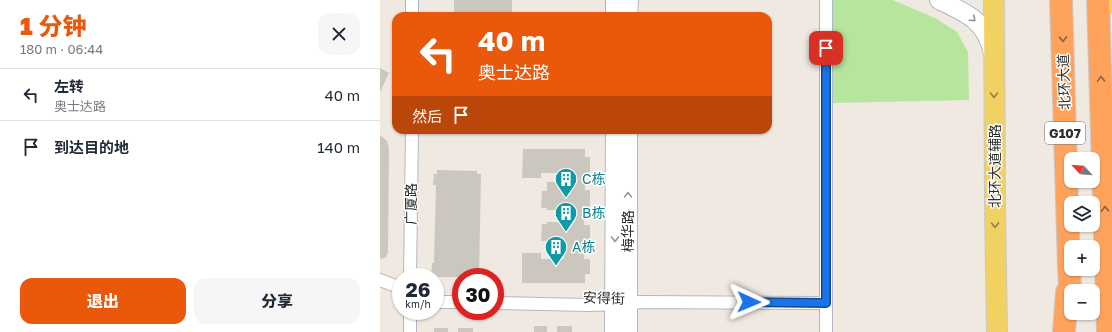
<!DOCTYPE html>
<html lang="zh">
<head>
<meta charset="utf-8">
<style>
  body { margin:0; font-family:"Golos Text","Noto Sans SC",sans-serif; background:#f6f6f7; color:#1f2937; height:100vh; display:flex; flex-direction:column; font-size:15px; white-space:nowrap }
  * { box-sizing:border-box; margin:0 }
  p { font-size:13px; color:#747a83 }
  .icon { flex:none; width:22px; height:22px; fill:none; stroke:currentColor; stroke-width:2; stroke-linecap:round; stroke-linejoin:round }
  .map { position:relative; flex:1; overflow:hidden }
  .drawer { display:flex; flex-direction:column; background:#fff; width:380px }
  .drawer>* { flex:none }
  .top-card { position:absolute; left:12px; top:12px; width:380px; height:122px; border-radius:12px; box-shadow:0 1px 3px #0004; background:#ea580c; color:#fff; overflow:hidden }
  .needle { width:26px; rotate:296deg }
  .tools { position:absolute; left:684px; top:152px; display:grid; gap:8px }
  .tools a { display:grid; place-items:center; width:36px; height:36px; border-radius:8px; background:#fff; box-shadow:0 1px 3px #0004; font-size:20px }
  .speed { position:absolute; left:12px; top:268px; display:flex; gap:8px; font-size:20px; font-weight:700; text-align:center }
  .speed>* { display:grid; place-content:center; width:52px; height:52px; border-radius:50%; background:#fff; box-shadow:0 1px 3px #0004; line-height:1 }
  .speed small { font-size:10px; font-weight:400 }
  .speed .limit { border:6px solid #d22; background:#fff; color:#111 }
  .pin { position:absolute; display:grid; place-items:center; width:34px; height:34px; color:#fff; margin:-17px; border-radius:8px; box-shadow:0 2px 6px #0006 }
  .me { position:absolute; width:44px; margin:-22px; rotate:91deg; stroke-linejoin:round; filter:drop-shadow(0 0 3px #0008) }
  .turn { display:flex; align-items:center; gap:14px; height:84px; padding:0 20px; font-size:18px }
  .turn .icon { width:52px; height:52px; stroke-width:2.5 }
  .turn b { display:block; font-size:28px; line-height:34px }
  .then { display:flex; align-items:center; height:38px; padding:0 20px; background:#0003; gap:8px; font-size:15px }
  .round { display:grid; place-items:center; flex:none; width:42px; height:42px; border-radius:12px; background:#f6f6f7 }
  .headline { display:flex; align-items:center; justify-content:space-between; height:68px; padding:0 20px }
  h1 { font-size:24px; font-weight:800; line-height:30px; color:#ea580c }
  .action { display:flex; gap:8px; margin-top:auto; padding:8px 20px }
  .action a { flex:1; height:46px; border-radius:12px; background:#ea580c; color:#fff; font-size:16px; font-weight:800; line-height:46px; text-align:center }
  .action a+a { background:#f6f6f7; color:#1f2937 }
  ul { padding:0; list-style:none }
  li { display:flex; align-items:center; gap:12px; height:52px; padding:0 20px; border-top:1px solid #e0e1e3 }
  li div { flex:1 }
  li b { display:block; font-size:15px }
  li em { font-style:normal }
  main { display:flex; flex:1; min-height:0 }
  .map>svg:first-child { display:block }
</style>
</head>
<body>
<main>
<section class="drawer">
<div class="headline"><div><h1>1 分钟</h1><p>180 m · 06:44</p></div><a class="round"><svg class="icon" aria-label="close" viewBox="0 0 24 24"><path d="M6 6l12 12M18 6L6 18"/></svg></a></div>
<ul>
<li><svg class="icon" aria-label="left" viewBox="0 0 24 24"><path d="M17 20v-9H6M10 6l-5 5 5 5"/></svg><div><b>左转</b><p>奥士达路</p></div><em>40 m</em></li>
<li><svg class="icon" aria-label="arrive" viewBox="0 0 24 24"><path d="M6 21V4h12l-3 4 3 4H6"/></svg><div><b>到达目的地</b></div><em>140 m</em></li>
</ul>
<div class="action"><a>退出</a><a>分享</a></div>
</section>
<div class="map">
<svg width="732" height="332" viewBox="0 0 732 332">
  <rect width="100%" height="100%" fill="#efe9e1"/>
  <!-- green -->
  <polygon fill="#b6e59e" points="452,0 513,0 555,18 577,32 588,52 589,100 453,103"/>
  <!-- building -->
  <g fill="#cbc7bf">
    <rect x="74" y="0" width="58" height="16"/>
    <polygon points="0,68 9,73 0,92"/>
    <polygon points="0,135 7,141 9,148 8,252 6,257 2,259 0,258"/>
    <polygon points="143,149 205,149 205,157 210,157 210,172 205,173 205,190 210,190 210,207 205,207 204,225 210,225 210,241 205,241 204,259 210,259 210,274 205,274 205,283 142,283 142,253 161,253 161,259 184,259 184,249 167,249 167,241 161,241 162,224 167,224 167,222 178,222 178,219 184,219 184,212 179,212 178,210 167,210 167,208 161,208 162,191 167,191 167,182 184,182 184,173 161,173 161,178 142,178"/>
    <polygon points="57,170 97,171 97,174 101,174 99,277 51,277 52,263 54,263 56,185 53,185 54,174 57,174"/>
    <rect x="154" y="326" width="13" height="6"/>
    <rect x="177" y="326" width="15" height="6"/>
    <rect x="54" y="328" width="14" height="4"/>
    <rect x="78" y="328" width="15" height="4"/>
  </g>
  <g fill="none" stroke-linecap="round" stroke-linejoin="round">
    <!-- street casing -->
    <g stroke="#b4b7c1" stroke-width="14">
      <g id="street">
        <polyline points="446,0 446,332"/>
        <polyline points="32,16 32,0"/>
        <polyline points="30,277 32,130"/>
        <polyline points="0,280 21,288"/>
        <polyline points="55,302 81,302"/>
        <polyline points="115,303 207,305 247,304 260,302 446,303"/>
        <polyline points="30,311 30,332"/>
      </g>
    </g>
    <!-- secondary casing -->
    <g stroke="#b4b7c1" stroke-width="20">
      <g id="secondary">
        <path d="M559,0C587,13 606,21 613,53"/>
        <polyline points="235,16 235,0"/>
        <polyline points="248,16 249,0"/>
        <polyline points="234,332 235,130"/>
        <polyline points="248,332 248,130"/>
      </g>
    </g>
    <!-- primary casing -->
    <g stroke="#c9c9c9" stroke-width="22">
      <g id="primary">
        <polyline points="614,0 615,206 617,332"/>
        <polyline points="731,0 732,3"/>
      </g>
    </g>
    <!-- highway casing -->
    <g stroke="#c9c9c9" stroke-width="24">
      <g id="highway">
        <polyline points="681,0 689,267 691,309"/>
        <polyline points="718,0 728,332"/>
        <polyline points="684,332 687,292"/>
      </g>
    </g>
    <!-- street -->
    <use href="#street" stroke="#fff" stroke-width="12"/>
    <!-- secondary -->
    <use href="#secondary" stroke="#fff" stroke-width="18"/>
    <!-- primary -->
    <use href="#primary" stroke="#f2d163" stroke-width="20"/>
    <!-- highway -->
    <use href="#highway" stroke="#ffa35c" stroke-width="22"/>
  </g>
  <!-- one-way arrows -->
  <defs><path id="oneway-chevron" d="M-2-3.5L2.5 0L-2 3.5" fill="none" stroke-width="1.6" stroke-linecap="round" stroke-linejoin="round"/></defs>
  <g stroke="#969696">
    <use href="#oneway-chevron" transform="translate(593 19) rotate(42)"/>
    <use href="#oneway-chevron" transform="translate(248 195) rotate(-90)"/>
    <use href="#oneway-chevron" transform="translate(235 239) rotate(90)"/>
  </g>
  <g stroke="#8c6343">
    <use href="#oneway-chevron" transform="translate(683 39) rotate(88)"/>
    <use href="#oneway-chevron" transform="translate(721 79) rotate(-92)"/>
    <use href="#oneway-chevron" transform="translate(725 209) rotate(-92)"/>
  </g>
  <g stroke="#908048">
    <use href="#oneway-chevron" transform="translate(614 95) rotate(90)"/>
    <use href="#oneway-chevron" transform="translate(615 225) rotate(89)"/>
  </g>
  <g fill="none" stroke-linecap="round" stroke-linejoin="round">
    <!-- route casing -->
    <g stroke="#114b97" stroke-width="10">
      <polyline id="route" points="369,302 446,303 446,48"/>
    </g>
    <!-- route -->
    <use href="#route" stroke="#1a73e8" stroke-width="7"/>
  </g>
  <!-- icons -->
  <defs>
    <g id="building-pin" transform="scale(1.15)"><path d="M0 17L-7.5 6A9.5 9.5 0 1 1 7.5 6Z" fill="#0f9aa8" stroke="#fff"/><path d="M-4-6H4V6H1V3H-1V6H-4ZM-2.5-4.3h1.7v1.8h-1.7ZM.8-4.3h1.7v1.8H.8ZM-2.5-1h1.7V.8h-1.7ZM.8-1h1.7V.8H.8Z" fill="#fff"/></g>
  </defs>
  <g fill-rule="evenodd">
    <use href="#building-pin" x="186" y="179"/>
    <use href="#building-pin" x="186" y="213"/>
    <use href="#building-pin" x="176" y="247"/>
  </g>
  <g text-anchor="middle" stroke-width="3" stroke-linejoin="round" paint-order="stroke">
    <!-- shield labels -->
    <rect fill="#fff" stroke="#6d6d6d" stroke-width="1" x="665" y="122" width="40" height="22" rx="3"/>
    <g font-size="13" font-weight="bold" fill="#2e2e2e">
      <text x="685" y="138">G107</text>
    </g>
    <!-- street labels -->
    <g font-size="14" fill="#2e2e2e" stroke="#fff">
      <text transform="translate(684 82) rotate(-92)" y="5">北环大道</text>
      <text transform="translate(615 166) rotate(-90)" y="5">北环大道辅路</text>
      <text transform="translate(31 204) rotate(-90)" y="5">广厦路</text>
      <text transform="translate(248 231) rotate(-90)" y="5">梅华路</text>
      <text transform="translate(224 298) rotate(2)" y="5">安得街</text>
    </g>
    <!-- culture labels -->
    <g font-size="14" fill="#0d838f" stroke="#fff" text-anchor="start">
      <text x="202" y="184">C栋</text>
      <text x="202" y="218">B栋</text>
      <text x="192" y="252">A栋</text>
    </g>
  </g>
</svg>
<div class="tools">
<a><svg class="needle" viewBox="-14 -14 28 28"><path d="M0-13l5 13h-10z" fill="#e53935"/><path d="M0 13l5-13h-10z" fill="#747a83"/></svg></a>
<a><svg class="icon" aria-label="layers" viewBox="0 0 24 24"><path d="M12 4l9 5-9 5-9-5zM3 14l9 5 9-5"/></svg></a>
<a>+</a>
<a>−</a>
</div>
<div class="speed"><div>26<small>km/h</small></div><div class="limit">30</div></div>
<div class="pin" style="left:446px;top:48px;background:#d93025"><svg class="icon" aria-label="arrive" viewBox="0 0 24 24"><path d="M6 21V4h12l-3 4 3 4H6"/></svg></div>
<svg class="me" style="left:369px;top:302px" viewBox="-20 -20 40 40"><path d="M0-17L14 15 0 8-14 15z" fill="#1a73e8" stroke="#fff" stroke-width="4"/></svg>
<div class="top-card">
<div class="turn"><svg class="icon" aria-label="left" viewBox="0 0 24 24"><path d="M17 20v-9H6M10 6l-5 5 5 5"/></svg><div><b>40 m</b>奥士达路</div></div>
<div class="then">然后<svg class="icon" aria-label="arrive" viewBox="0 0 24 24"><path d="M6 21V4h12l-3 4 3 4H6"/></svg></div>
</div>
</div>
</main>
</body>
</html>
